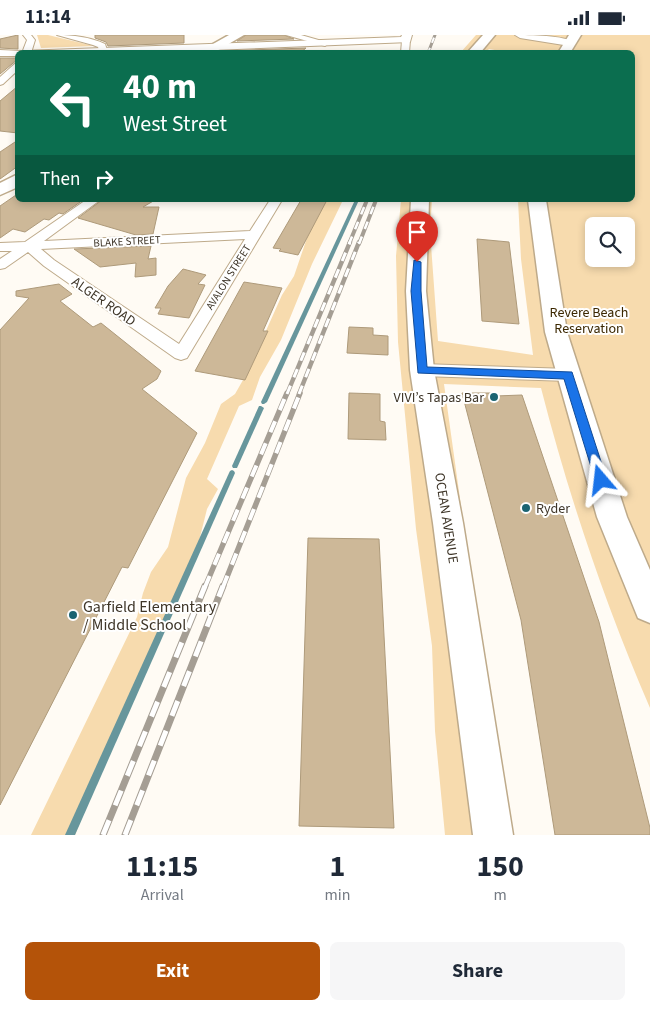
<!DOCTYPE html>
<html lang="en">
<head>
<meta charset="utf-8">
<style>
  body { margin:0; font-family:"Source Sans 3",sans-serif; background:#f6f6f7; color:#1f2937; height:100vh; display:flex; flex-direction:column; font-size:19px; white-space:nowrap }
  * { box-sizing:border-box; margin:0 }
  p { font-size:16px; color:#747a83 }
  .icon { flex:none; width:28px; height:28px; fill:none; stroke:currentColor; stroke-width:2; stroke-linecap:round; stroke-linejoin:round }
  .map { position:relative; height:800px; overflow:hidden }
  .details { display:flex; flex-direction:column; background:#fff; flex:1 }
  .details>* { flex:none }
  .banner { position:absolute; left:15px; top:15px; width:620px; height:152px; border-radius:8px; box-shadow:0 2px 8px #0003; background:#0b6e4f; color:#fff; overflow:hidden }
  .fabs { position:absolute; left:585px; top:182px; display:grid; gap:10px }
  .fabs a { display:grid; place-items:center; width:50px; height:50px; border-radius:8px; background:#fff; box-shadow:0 2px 8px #0003; font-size:25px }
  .pin { position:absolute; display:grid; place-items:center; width:42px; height:42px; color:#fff; margin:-51px -21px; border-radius:50% 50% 50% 0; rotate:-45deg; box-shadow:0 0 5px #0007 }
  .pin .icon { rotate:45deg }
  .me { position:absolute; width:55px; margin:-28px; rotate:343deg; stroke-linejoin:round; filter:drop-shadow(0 0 4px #0008) }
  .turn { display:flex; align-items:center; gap:18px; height:105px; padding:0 25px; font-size:22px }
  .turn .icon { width:65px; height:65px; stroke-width:2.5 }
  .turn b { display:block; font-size:35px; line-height:42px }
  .then { display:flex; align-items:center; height:48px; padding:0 25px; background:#0003; gap:10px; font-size:19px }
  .eta { display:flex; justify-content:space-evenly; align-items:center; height:85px; text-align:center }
  .eta b { font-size:30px; font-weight:700; line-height:35px }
  .cta { display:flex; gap:10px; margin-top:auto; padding:10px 25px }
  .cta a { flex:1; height:58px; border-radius:8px; background:#b45309; color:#fff; font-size:20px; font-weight:700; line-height:58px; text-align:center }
  .cta a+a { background:#f6f6f7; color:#1f2937 }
  .status { display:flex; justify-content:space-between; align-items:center; height:35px; padding:0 25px; background:#fff; direction:ltr }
  .status svg { height:14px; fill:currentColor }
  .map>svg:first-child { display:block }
</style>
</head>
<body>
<div class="status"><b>11:14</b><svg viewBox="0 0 49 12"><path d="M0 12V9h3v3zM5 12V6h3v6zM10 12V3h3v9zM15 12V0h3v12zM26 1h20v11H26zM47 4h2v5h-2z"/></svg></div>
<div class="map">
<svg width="650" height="800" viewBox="0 0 650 800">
  <rect width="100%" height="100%" fill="#fffbf4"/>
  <!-- green -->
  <g fill="#f7dbae" fill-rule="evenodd">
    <polygon points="37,0 48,0 94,11 41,13"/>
    <path d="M476,0H650V673C605,569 569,462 541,353L444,349L507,800H445L435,696L432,611L416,494L398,307L396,221L401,165H432L430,196L438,306L533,320L521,224L518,165H632V18H512L489,14L486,17H461ZM594,191H626V224H594Z"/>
    <polygon points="326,165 343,165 312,229 281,305 260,342 252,365 239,371 207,444 218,454 207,474 195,522 118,693 75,800 31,800 137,582 143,558 151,537 168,512 186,443 205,408 221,369 235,359 247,338 282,260 294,241 308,200"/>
  </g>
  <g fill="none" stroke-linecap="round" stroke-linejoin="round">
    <!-- stream -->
    <g fill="#67969c" fill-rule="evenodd">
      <polygon points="355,165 359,165 267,367 264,369 262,369 261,367"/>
      <polygon points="259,371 261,371 264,373 237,433 233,433 232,431"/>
      <polygon points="232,435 234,436 235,438 75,800 65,800 229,438 230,436"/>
    </g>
  </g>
  <!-- building -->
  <g fill="#cdb898" stroke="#ae9a7a">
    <polygon points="18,0 18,14 0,13 0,4"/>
    <polygon points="95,0 184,0 184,8 108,11 106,7 95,3"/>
    <polygon points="246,0 284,0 294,4 237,6"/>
    <polygon points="306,13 300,18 221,18 221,16"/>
    <polygon points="0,23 18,23 18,24 0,39"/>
    <polygon points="18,51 18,98 0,96 0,66"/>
    <polygon points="18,105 18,131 0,144 0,117"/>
    <polygon points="16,160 18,161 18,165 83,165 63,179 59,178 49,185 44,184 25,197 13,194 0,203 0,171"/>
    <polygon points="102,165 155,165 143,172 159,172 153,199 136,200 78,183"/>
    <polygon points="301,165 327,165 298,220 279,216 281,214 273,213"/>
    <polygon points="477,204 509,207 519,289 482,286"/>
    <polygon points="151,211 148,224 156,223 156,240 135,242 136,228 100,232 74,214"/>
    <polygon points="183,234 206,240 198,249 205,250 189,283 158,279 161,273 155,273 168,251"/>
    <polygon points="244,247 282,253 263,296 268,296 245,345 195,336"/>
    <polygon points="59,249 72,259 60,266 93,292 101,288 161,336 157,344 142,354 197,398 128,533 122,532 0,770 0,295 29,263 16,261 16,256"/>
    <polygon points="349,292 373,293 373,300 388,301 388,320 347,318"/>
    <polygon points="349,358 380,359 380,386 385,387 386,405 348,404"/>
    <polygon points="462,358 494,358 495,361 522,360 599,587 650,793 650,800 555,800 521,585"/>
    <polygon points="308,503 379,504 394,793 299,791"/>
  </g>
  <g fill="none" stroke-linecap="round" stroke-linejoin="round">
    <!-- minor casing -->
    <g stroke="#beaa8a" stroke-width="2">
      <g id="minor">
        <polygon points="23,0 31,0 35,5 31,18 22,18 27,5"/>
        <path d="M57,0C73,0 90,2 105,9L107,15L100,17L98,12L93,10Z"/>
        <polygon points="286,0 301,0 329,8 325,11"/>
        <polygon points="406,2 410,5 409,18 401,18 402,5"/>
        <polygon points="18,26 18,35 3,49 0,50 0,42"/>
        <path d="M86,165H100L44,206L250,196L270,165H282L187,323L181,325L175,323L44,231L28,217L5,233L0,234V224L12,216H0V208L25,207ZM245,204L179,309L54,225L41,214Z"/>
        <polygon points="422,329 569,334 575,336 578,340 575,344 569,346 422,341 416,339 413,335 416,331"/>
      </g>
    </g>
    <!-- tertiary casing -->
    <g stroke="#beaa8a" stroke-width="2">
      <g id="tertiary">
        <polygon points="402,0 412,0 410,7 137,18 18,18 18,21 0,21 0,15 22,16 401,2"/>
        <path d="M515,0C529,0 565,0 575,8L570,11L520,3Z"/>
      </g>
    </g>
    <!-- secondary casing -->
    <g stroke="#beaa8a" stroke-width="3">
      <g id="secondary">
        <polygon points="229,0 244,0 213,18 197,18"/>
        <polygon points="483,0 495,0 480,18 467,18"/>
        <polygon points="569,0 581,0 570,18 558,18"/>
        <polygon points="18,139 18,152 0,160 0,148"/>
        <polygon points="411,165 429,165 426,256 434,335 463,488 513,800 473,800 433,488 410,335 406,256"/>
        <polygon points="528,165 546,165 567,297 627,482 650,535 650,588 638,583 597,482 545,297"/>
      </g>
    </g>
    <!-- minor -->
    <use href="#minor" fill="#fff" fill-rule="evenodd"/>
    <!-- tertiary -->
    <use href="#tertiary" fill="#fff" fill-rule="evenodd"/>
    <!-- secondary -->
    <use href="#secondary" fill="#fff" fill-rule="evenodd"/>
    <!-- rail-far4 casing -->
    <g stroke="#a59e94" stroke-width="3">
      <polyline id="rail-far4" points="428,18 435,0"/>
    </g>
    <!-- rail-far3 casing -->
    <g stroke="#a59e94" stroke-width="4">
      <g id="rail-far3">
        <polyline points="349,209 367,165"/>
        <polyline points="359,209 376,165"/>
      </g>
    </g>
    <!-- rail-far2 casing -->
    <g stroke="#a59e94" stroke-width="4.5">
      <g id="rail-far2">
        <polyline points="287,359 350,207"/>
        <polyline points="299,359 359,207"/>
      </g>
    </g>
    <!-- rail-far1 casing -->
    <g stroke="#a59e94" stroke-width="5.5">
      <g id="rail-far1">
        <polyline points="205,552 287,358"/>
        <polyline points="223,552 300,358"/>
      </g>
    </g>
    <!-- rail casing -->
    <g stroke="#a59e94" stroke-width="7">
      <g id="rail">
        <polyline points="103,800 205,551"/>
        <polyline points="125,800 223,551"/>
      </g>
    </g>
    <!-- rail-far4 -->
    <use href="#rail-far4" stroke="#fff" stroke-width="2" stroke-dasharray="5.5" stroke-linecap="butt"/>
    <!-- rail-far3 -->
    <use href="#rail-far3" stroke="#fff" stroke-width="2.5" stroke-dasharray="8" stroke-linecap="butt"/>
    <!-- rail-far2 -->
    <use href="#rail-far2" stroke="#fff" stroke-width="3" stroke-dasharray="9" stroke-linecap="butt"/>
    <!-- rail-far1 -->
    <use href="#rail-far1" stroke="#fff" stroke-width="4" stroke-dasharray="12" stroke-linecap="butt"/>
    <!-- rail -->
    <use href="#rail" stroke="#fff" stroke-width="5" stroke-dasharray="16" stroke-linecap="butt"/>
  </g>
  <!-- route -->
  <polygon fill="#1a73e8" stroke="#114b97" points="414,225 421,227 421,256 427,332 572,337 607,445 605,449 597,449 595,445 564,344 418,338 411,256"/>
  <!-- markers -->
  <g fill="#1b6472" stroke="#fff" stroke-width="2">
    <circle cx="494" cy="362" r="5"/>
    <circle cx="526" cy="473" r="5"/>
    <circle cx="73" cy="580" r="5"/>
  </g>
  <g text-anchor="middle" stroke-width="4" stroke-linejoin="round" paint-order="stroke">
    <!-- far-street labels -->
    <g font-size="11" fill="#3e3528" stroke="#fff">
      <text transform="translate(127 206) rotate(-3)" y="4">BLAKE STREET</text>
      <text transform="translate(228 242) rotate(-58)" y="4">AVALON STREET</text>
    </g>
    <!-- street labels -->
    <g font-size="14" fill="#3e3528" stroke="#fff">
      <text transform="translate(104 266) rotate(35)" y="5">ALGER ROAD</text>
      <text transform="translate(447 483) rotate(81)" y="5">OCEAN AVENUE</text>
    </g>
    <!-- park labels -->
    <g font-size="14" fill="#3b2700" stroke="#fff">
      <text x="589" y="282">Revere Beach<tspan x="589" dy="16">Reservation</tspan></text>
    </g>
    <!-- poi labels -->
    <g font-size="14" fill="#3e3528" stroke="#fff" text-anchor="end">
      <text x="484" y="367">VIVI’s Tapas Bar</text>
      <text x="536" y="478" text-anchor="start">Ryder</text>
    </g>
    <!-- near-poi labels -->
    <g font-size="16" fill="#3e3528" stroke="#fff" text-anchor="start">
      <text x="83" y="577">Garfield Elementary<tspan x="83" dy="18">/ Middle School</tspan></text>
    </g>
  </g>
</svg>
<div class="fabs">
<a><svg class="icon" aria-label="search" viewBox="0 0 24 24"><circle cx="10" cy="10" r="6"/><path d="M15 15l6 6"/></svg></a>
</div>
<div class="pin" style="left:417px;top:227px;background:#d93025"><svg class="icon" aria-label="arrive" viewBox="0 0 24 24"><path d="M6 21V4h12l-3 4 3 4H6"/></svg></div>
<svg class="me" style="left:601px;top:445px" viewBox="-20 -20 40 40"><path d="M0-17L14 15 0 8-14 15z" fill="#1a73e8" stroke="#fff" stroke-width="4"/></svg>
<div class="banner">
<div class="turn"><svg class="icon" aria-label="left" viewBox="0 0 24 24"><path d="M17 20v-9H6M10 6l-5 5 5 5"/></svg><div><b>40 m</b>West Street</div></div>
<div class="then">Then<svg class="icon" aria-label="right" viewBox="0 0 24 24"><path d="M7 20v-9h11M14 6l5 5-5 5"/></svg></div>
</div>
</div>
<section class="details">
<div class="eta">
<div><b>11:15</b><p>Arrival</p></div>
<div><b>1</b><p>min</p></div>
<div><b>150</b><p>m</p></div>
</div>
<div class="cta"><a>Exit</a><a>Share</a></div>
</section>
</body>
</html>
